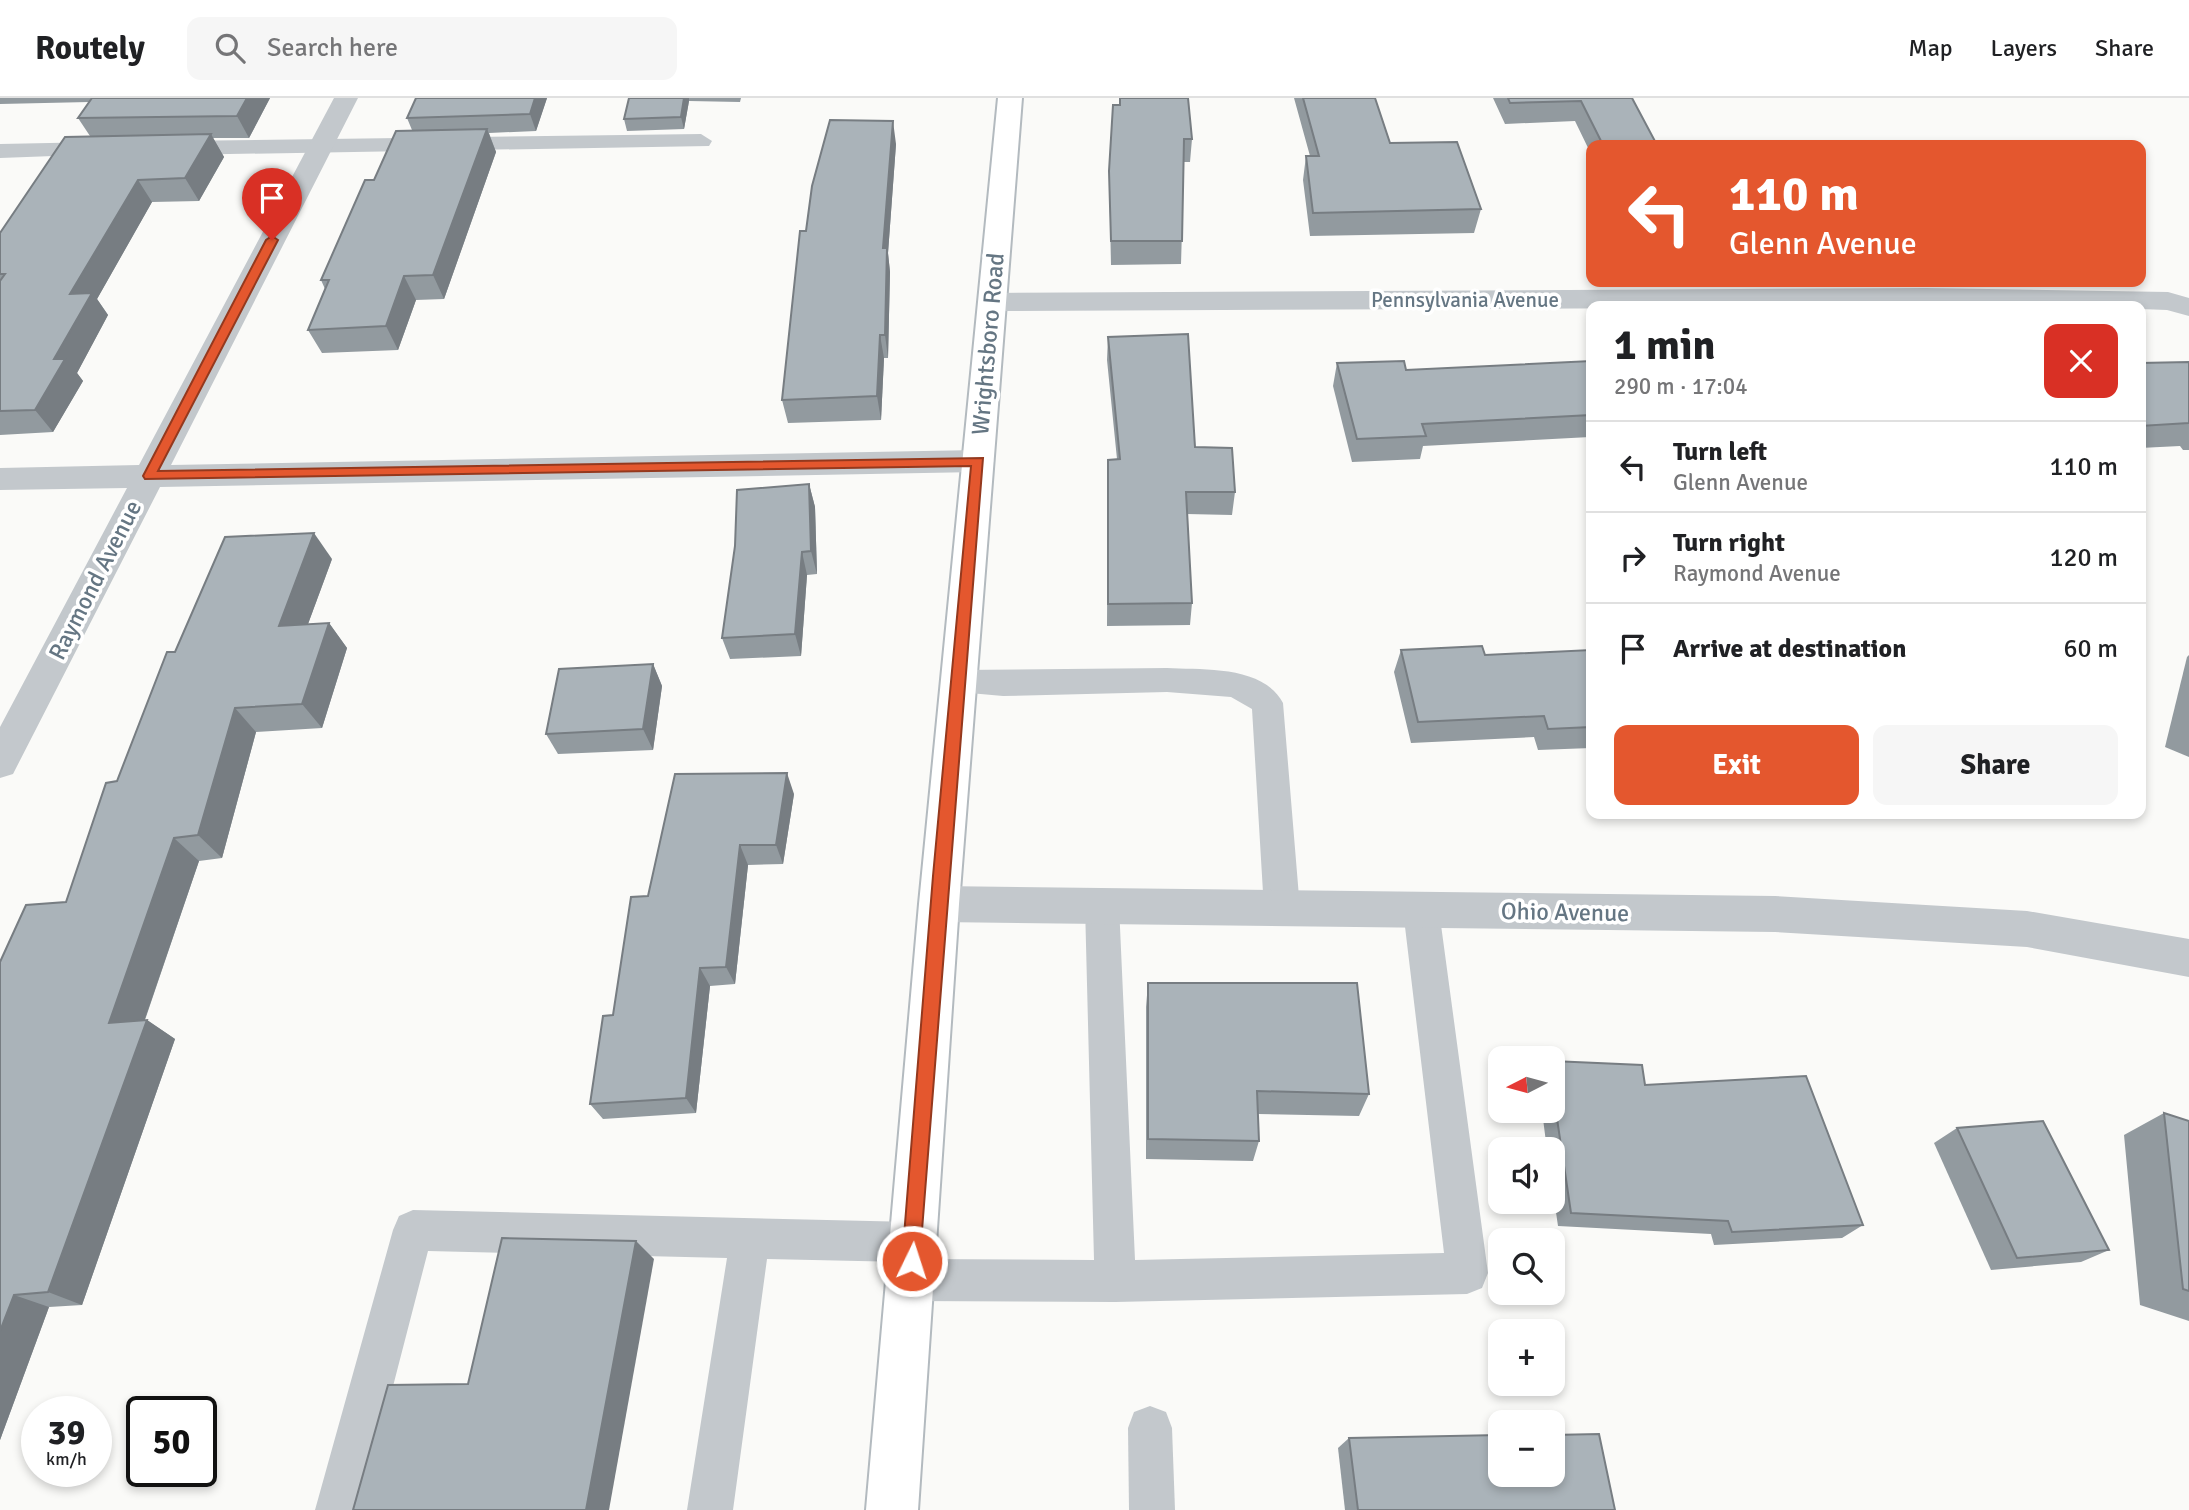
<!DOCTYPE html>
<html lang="en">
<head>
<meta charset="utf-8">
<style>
  body { margin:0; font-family:Signika,sans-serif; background:#f6f6f6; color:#202124; height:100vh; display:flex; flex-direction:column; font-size:26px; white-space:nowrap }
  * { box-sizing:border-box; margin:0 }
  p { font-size:23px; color:#757577 }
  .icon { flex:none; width:38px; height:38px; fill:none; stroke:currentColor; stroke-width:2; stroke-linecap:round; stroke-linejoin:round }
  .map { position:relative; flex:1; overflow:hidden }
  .panel { position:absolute; left:1586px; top:203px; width:560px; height:518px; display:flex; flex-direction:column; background:#fff; border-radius:14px; box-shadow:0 4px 10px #0003 }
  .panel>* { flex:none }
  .guide { position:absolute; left:1586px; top:42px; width:560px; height:147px; border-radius:14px; box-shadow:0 4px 10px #0003; background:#e4572e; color:#fff; overflow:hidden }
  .needle { width:46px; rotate:264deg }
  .fabs { position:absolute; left:1488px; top:948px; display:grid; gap:14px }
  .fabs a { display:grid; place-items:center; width:77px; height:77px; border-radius:14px; background:#fff; box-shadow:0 4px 10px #0003; font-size:35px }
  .speed { position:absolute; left:21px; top:1298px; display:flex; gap:14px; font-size:35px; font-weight:700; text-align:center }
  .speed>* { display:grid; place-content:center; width:91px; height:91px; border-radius:50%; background:#fff; box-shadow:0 4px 10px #0003; line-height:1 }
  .speed small { font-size:18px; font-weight:400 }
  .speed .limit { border:4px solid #111; border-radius:10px; background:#fff; color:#111 }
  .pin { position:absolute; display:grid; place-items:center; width:60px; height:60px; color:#fff; margin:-72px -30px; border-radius:50% 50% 50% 0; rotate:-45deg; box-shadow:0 0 7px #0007 }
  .pin .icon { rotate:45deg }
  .me { position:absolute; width:77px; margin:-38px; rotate:4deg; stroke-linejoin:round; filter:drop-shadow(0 0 5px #0008) }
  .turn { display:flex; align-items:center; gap:24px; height:147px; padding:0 28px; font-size:32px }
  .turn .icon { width:91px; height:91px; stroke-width:2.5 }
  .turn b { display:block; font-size:49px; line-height:60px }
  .round { display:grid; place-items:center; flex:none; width:74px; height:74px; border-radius:14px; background:#f6f6f6 }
  .headline { display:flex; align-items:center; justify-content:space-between; height:119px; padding:0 28px }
  h1 { font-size:42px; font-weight:800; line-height:52px }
  .action { display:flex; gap:14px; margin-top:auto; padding:14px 28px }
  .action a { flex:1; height:80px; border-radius:14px; background:#e4572e; color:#fff; font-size:28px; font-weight:800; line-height:80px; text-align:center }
  .action a+a { background:#f6f6f6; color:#202124 }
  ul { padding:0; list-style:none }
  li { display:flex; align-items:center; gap:21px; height:91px; padding:0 28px; border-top:2px solid #e0e0e0 }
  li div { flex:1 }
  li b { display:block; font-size:26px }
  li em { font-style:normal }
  header { display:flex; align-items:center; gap:42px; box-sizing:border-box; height:98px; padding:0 35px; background:#fff; border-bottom:2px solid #e0e0e0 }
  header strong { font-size:33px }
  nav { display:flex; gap:38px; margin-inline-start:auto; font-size:24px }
  .search { width:490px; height:63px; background:#f6f6f6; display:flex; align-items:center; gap:18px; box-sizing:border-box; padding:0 24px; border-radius:14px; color:#757577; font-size:26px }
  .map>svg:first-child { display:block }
</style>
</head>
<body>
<header>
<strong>Routely</strong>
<div class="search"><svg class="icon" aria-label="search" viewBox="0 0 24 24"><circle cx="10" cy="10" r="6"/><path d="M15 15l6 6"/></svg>Search here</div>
<nav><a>Map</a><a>Layers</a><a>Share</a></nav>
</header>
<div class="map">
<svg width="2189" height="1412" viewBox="0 0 2189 1412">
  <rect width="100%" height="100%" fill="#fafaf8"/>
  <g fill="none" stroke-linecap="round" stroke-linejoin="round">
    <!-- secondary casing -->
    <g stroke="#b3babf" stroke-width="4">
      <polygon id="secondary" points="998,0 1022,0 959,806 918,1412 866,1412 919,806"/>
    </g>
    <!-- service -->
    <g fill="#c3c8cc" fill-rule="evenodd">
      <polygon points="701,36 712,43 709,48 174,57 163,50 174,43"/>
      <polygon points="99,44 110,51 107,56 0,60 0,46"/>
      <path d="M1167,570C1203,572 1263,567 1283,605L1300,811L1294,822L1282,826L1270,822L1264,811L1252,611L1231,599L1167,594L1003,598L947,593L942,584L947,575L958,572Z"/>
      <polygon points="1102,792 1114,796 1119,807 1135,1162 1444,1155 1403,812 1409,801 1421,797 1433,801 1439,812 1488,1175 1482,1190 1467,1196 1115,1204 911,1203 896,1197 890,1182 896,1167 904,1164 767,1161 733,1412 687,1412 727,1160 428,1153 361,1412 315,1412 393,1132 399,1118 413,1112 913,1124 927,1130 933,1144 927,1158 920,1161 1094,1162 1085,807 1090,796"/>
      <polygon points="1150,1308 1166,1314 1172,1330 1175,1412 1129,1412 1128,1330 1134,1314"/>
    </g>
    <!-- minor -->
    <g fill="#c3c8cc" fill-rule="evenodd">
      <polygon points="334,0 358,0 171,367 978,352 989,355 994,363 989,371 978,374 160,389 13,676 0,680 0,629 127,390 0,392 0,370 139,367"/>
      <polygon points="1926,190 2168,194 2189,200 2189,218 2167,212 2140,211 2140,208 992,213 982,210 978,204 982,198 992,195"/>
      <polygon points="939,788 1775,798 2027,813 2189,841 2189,879 2027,849 1775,834 939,824 925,818 919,806 925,794"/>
    </g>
    <!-- secondary -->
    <use href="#secondary" fill="#fff" fill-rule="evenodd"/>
  </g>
  <!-- wall -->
  <g fill="#929a9f">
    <polygon points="0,0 270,0 249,40 213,40 224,59 199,103 152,104 97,201 108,217 77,275 83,283 53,334 0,337 0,135 90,38 78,20 89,4 0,6"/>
    <polygon points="416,0 547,0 536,33 489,35 496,54 444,201 416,202 398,252 322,255 308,232 325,191 321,182 374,82 412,32 407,20"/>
    <polygon points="629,0 741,0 740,4 689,3 684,31 627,33 624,21"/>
    <polygon points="1294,0 1375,0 1390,45 1481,111 1474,135 1310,138 1303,82 1306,58 1310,58"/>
    <polygon points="1493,0 1632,0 1657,47 1591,47 1591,56 1575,23 1505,26"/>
    <polygon points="1113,7 1192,41 1190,64 1184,64 1181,166 1111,167 1109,73"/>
    <polygon points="896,46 888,155 890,174 888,260 884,260 881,322 788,325 782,302 806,133"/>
    <polygon points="1108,239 1195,349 1235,394 1232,417 1187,416 1192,505 1190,527 1107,528 1108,362 1117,361 1107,262"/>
    <polygon points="1591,263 1590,339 1423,348 1420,361 1352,364 1333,288 1337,265 1406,272"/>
    <polygon points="2189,264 2189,352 2183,352 2180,348 2140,350 2140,265"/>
    <polygon points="809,386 815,409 817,476 807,477 801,558 730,561 722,540"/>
    <polygon points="332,461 308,526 329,525 347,550 322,630 256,634 222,760 199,763 145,922 147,922 175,941 82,1207 49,1209 0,1342 0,864 66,804 117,683"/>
    <polygon points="1401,552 1485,557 1591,552 1591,650 1538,652 1534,639 1411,645 1394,574"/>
    <polygon points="2189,557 2189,659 2165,649 2187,559"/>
    <polygon points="653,566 662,588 653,652 558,656 546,636"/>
    <polygon points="794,696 783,766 748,767 735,886 710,888 696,1015 603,1021 590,1006 613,917 648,798"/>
    <polygon points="1148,885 1369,996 1359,1018 1258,1016 1259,1043 1253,1063 1146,1061 1146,909"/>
    <polygon points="1552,963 1645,987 1863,1127 1842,1140 1714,1147 1711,1136 1558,1128 1552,1087 1552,1052 1547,1052 1542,1013 1552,1013"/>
    <polygon points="2164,1015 2189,1023 2189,1223 2140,1207 2124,1037"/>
    <polygon points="1957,1030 2109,1152 2081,1164 1991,1172 1934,1045"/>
    <polygon points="1349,1340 1615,1412 1345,1412 1338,1350"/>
  </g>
  <!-- shaded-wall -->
  <g fill="#777d82">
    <polygon points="247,0 270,0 249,40 237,18"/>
    <polygon points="535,0 547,0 536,33 530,16"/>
    <polygon points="684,0 689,0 689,3 684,31 681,19"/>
    <polygon points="893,23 896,46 888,155 890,174 888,260 885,237 883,150"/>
    <polygon points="487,31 496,54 444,201 433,177"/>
    <polygon points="211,36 224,59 199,103 185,80"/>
    <polygon points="138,82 152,104 97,201 108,217 77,275 83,283 53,334 35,312 54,261 70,196"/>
    <polygon points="404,178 416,202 398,252 386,228"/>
    <polygon points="880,237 884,260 881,322 877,298"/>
    <polygon points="809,386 815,409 817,476 811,453"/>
    <polygon points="314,435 332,461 298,553 279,528"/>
    <polygon points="802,454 807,477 801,558 795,536"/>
    <polygon points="329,525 347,550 322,630 302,606"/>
    <polygon points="653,566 662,588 653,652 643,631"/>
    <polygon points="235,610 256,634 222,760 198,737"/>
    <polygon points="787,675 794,696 783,766 776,747"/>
    <polygon points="174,740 199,763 137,944 109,925"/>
    <polygon points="740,747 748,767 735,886 726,869"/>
    <polygon points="700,870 710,888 696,1015 686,1000"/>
    <polygon points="147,922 175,941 82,1207 48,1194"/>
    <polygon points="636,1143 654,1161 609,1412 586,1412"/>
    <polygon points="14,1197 49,1209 0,1342 0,1233"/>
  </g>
  <!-- building -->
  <g fill="#aab3b9" stroke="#777d82" stroke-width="2">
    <polygon points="92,0 247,0 237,18 78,20"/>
    <polygon points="416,0 535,0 530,16 407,20"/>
    <polygon points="629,0 684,0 681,19 624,21"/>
    <polygon points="1120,0 1188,0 1192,41 1184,41 1182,143 1111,143 1109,73 1113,7 1120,7"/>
    <polygon points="1303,0 1375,0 1390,45 1457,44 1481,111 1313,115 1306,58 1319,58"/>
    <polygon points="1508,0 1632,0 1657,47 1603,47 1581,3 1510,5"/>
    <polygon points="830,22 893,23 883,150 887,150 885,237 880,237 877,298 782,302 800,133 806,133 812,88"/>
    <polygon points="487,31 433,177 404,178 386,228 308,232 329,182 321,182 365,82 374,82 396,33"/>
    <polygon points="211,36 185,80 138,82 70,196 92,195 54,261 65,261 35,312 0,313 0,183 5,176 0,176 0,135 65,39"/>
    <polygon points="1188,236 1195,349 1232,350 1235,394 1186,394 1192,505 1108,506 1108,362 1120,361 1108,239"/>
    <polygon points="1404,263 1406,272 1591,263 1591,317 1422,326 1426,338 1357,341 1337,265"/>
    <polygon points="2189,264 2189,325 2140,328 2140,265"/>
    <polygon points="809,386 811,453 802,454 795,536 722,540 735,448 737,392"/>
    <polygon points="314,435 279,528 329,525 302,606 235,610 198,737 174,740 109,925 147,922 48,1194 14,1197 0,1233 0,864 26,807 66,804 106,685 117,683 167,554 175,554 225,439"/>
    <polygon points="1482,548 1485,557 1591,552 1591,629 1548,631 1544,618 1418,624 1401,552"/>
    <polygon points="653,566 643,631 546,636 559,571"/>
    <polygon points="787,675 776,747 740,747 726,869 700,870 686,1000 590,1006 603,918 613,917 631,799 648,798 675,676"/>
    <polygon points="1148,885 1357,885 1369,996 1257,993 1259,1043 1148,1041"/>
    <polygon points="1552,963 1642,967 1645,987 1806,978 1863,1127 1732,1134 1728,1123 1571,1115 1552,987"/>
    <polygon points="2164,1015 2189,1023 2189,1193 2183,1191"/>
    <polygon points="2043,1023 2109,1152 2017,1160 1957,1030"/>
    <polygon points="502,1140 636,1143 586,1412 353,1412 388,1287 468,1286"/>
    <polygon points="1599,1336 1615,1412 1358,1412 1349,1340 1500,1337 1500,1377 1552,1377 1552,1337"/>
  </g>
  <!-- route -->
  <polygon fill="#e4572e" stroke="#94391e" stroke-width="2" points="272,138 278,142 158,373 983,360 919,1170 912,1173 905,1170 902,1163 933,778 971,368 145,381 143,378 266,142"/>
  <g text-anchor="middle" stroke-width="7" stroke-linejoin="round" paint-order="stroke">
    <!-- far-street labels -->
    <g font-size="21" fill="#657683" stroke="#fff">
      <text x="1465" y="209">Pennsylvania Avenue</text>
    </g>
    <!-- street labels -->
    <g font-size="24" fill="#657683" stroke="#fff">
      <text transform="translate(988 246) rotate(-85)" y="8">Wrightsboro Road</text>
      <text transform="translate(95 482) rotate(-63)" y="8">Raymond Avenue</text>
      <text transform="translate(1565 814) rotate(1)" y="8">Ohio Avenue</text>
    </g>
  </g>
</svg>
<div class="fabs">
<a><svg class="needle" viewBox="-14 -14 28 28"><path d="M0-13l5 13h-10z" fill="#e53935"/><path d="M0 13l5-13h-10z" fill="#757577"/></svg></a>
<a><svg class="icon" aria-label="sound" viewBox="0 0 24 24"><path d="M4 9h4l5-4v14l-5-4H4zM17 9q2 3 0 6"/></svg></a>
<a><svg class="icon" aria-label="search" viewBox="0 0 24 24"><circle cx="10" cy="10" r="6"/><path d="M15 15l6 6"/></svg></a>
<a>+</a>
<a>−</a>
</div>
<div class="speed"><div>39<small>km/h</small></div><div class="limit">50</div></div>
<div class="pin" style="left:272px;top:142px;background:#d93025"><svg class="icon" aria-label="arrive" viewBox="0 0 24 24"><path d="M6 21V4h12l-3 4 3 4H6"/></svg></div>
<svg class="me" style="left:912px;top:1163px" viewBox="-20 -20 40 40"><circle r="17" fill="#e4572e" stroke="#fff" stroke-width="3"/><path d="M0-11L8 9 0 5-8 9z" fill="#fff"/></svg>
<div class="guide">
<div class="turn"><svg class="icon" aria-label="left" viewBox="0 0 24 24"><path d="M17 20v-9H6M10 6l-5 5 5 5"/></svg><div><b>110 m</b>Glenn Avenue</div></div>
</div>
<section class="panel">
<div class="headline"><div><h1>1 min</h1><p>290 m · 17:04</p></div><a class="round" style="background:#d93025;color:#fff"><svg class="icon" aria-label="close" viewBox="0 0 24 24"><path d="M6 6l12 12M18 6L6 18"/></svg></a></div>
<ul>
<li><svg class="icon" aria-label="left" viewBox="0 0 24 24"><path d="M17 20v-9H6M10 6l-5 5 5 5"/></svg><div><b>Turn left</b><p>Glenn Avenue</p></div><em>110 m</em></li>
<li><svg class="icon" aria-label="right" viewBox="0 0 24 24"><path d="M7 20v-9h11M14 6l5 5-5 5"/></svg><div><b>Turn right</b><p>Raymond Avenue</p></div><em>120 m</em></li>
<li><svg class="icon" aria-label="arrive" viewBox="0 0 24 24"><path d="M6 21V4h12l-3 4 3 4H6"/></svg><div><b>Arrive at destination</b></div><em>60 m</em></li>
</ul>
<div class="action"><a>Exit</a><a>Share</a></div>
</section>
</div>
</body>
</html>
